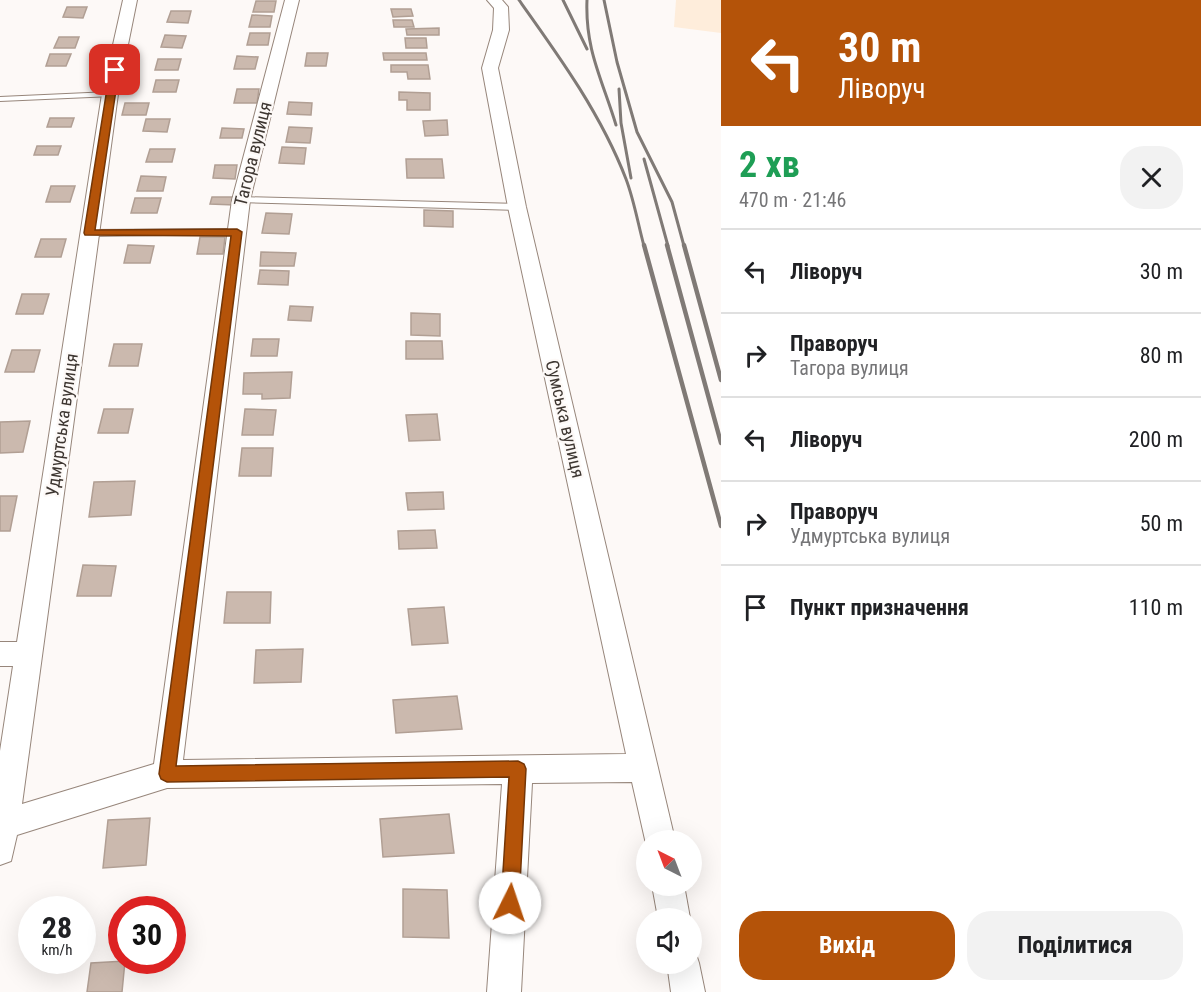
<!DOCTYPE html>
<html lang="uk">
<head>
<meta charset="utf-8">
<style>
  body { margin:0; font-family:"Roboto Condensed",sans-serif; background:#f2f2f2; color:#202124; height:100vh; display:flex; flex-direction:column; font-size:22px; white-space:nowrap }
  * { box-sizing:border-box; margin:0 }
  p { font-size:20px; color:#757577 }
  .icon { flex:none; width:33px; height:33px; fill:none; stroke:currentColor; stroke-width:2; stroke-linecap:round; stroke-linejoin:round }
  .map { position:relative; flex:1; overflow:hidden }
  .sheet { display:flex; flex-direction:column; background:#fff; width:480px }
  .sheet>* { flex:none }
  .top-card { background:#b45309; color:#fff; overflow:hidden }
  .needle { width:39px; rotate:318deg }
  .fabs { position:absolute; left:636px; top:830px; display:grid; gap:12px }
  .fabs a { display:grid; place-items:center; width:66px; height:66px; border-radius:50%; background:#fff; box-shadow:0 6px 24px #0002; font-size:30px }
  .speed { position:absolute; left:18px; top:896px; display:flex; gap:12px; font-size:30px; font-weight:700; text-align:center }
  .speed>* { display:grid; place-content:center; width:78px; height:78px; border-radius:50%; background:#fff; box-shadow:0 6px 24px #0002; line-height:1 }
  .speed small { font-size:15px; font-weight:400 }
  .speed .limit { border:9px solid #d22; background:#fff; color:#111 }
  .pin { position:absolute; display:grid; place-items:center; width:51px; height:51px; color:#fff; margin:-26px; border-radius:12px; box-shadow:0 3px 9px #0006 }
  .me { position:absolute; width:66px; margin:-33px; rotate:4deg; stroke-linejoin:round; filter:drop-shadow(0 0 4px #0008) }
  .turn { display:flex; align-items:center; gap:21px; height:126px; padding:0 18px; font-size:27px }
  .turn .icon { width:78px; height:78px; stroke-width:2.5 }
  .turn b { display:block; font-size:42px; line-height:51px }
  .round { display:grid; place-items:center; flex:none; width:63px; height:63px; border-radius:24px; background:#f2f2f2 }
  .overview { display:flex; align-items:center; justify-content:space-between; height:102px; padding:0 18px }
  h1 { font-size:36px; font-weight:700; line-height:45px; color:#1e9e55 }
  .action { display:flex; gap:12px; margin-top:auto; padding:12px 18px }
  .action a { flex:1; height:69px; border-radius:24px; background:#b45309; color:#fff; font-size:24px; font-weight:700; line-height:69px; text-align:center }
  .action a+a { background:#f2f2f2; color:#202124 }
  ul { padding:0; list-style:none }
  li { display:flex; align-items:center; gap:18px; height:84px; padding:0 18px; border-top:2px solid #e0e0e0 }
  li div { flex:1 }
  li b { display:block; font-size:22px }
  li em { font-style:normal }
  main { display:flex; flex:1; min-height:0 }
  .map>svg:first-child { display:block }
</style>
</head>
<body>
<main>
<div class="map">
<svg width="721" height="992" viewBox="0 0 721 992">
  <rect width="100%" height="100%" fill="#fdf9f7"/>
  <!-- industrial -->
  <polygon fill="#feeddb" points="676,0 721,0 721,33 674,27"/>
  <!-- building -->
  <g fill="#cbb9ae" stroke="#b19f94" stroke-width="1.5">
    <polygon points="256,1 276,1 274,12 253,12"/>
    <polygon points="67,7 87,7 83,18 63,17"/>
    <polygon points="391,9 411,9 413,16 393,17"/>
    <polygon points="171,11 191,11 188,23 167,22"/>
    <polygon points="252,15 272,16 270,27 249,27"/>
    <polygon points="393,20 412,20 414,27 394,27"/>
    <polygon points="439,28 439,35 407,35 406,29"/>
    <polygon points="250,33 270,33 268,45 247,45"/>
    <polygon points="165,35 186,36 182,48 161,47"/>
    <polygon points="59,37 79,37 75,48 54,48"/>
    <polygon points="405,38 426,38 427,48 406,48"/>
    <polygon points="307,53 328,53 326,66 305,66"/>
    <polygon points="383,53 426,53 427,60 384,60"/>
    <polygon points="50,54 71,54 66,66 46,66"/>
    <polygon points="237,56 258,57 255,69 234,69"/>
    <polygon points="158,59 181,59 178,70 155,70"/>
    <polygon points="391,65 428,65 430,79 408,79 407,72 391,72"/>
    <polygon points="156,80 179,80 176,92 153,92"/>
    <polygon points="237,89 259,89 257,103 234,103"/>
    <polygon points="399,92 430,93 430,110 407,110 407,100 399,100"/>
    <polygon points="289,102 312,103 311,115 287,114"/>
    <polygon points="125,103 149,103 146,115 122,115"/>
    <polygon points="50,118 74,118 71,127 47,127"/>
    <polygon points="146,119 170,119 167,132 143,131"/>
    <polygon points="447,120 448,135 425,136 423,121"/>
    <polygon points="289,127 312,128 310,143 286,142"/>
    <polygon points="222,128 244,129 242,138 220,138"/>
    <polygon points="37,146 61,146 58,155 34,155"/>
    <polygon points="282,147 306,148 304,164 279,163"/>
    <polygon points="150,149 175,149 172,162 146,162"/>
    <polygon points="406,159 442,159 444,178 407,178"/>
    <polygon points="215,165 237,165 235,179 213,178"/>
    <polygon points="141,176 166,177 163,191 137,191"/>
    <polygon points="51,186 75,186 70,202 46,202"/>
    <polygon points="212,197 235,197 234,205 210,204"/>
    <polygon points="135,198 161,198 157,213 131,213"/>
    <polygon points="424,210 453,211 453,227 424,226"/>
    <polygon points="266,213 292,214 289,234 262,233"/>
    <polygon points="200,237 225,237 223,254 197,254"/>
    <polygon points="41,239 66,239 61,257 35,257"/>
    <polygon points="128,245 154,246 150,263 124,263"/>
    <polygon points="261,252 296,253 294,266 260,266"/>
    <polygon points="260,270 289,271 288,285 258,284"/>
    <polygon points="22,294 49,294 43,314 16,314"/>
    <polygon points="290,306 313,307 311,321 288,320"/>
    <polygon points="411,313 440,314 440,336 411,335"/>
    <polygon points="253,339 279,339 277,356 251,356"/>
    <polygon points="406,341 442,341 443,359 406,359"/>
    <polygon points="114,344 142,344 138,366 109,366"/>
    <polygon points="12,350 40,350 34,372 5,372"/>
    <polygon points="292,372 290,398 262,399 262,394 243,394 244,373"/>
    <polygon points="104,409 133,409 128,433 98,433"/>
    <polygon points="245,409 276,410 273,435 242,435"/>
    <polygon points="437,414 440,440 409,441 406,415"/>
    <polygon points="30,421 23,452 0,453 0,422"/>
    <polygon points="242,448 273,448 271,476 239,476"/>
    <polygon points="135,481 131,515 89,517 94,482"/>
    <polygon points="443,492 444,509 408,510 406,493"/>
    <polygon points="0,496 17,496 10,531 0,531"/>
    <polygon points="435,530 437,548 399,549 398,531"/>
    <polygon points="83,565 116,566 111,596 77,596"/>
    <polygon points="227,592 271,592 270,623 224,623"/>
    <polygon points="444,607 448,643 412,645 408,609"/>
    <polygon points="303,649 301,682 254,683 256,650"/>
    <polygon points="457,696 462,729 396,733 393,700"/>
    <polygon points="449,814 454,853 383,857 380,819"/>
    <polygon points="150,818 146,865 103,868 108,820"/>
    <polygon points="403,889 447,890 449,938 403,937"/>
    <polygon points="125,961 122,992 87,992 91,963"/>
  </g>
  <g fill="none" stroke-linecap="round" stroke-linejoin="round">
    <!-- lane casing -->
    <g stroke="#97867b" stroke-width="2">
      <g id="lane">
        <polygon points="110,92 113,92 113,96 0,101 0,97"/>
        <polygon points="241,197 517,204 522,207 517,210 238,202 236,200"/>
        <polygon points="237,229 240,230 240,234 89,236 84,233 89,230"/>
      </g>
    </g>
    <!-- street casing -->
    <g stroke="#97867b" stroke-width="2">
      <g id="street">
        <polygon points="123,0 137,0 118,94 22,804 154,764 232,200 285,0 299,0 250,200 183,760 626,754 508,207 482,68 493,30 494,8 487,0 502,0 508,7 509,30 498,68 526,207 675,840 646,840 646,844 632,782 532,783 521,992 487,992 502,784 167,788 17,835 11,861 0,865 0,751 13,666 0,666 0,642 17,642 102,94"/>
        <polygon points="652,885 684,885 690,918 658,918"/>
        <polygon points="692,950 695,951 699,963 705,992 671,992 667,963 692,963"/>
      </g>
    </g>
    <!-- lane -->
    <use href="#lane" fill="#fff" fill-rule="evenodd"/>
    <!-- street -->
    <use href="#street" fill="#fff" fill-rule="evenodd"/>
    <!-- rail-far1 -->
    <g stroke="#807a76" stroke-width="3">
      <path d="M519,0C559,56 601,114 626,179C634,200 638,224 644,246"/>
      <polyline points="563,0 587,49"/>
      <path d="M587,0C585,50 602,79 616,125"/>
      <polyline points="604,0 617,62 637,132 672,202 684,246"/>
      <polyline points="619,89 621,123 631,178"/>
      <polyline points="644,159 668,246"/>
    </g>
    <!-- rail -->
    <g stroke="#807a76" stroke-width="4.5">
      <polyline points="644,245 721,526"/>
      <polyline points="667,245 721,443"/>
      <polyline points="684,245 721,380"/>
    </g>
  </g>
  <!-- route -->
  <polygon fill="#b45309" stroke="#753606" stroke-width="1.5" points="115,67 119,70 95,230 237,229 242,232 176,766 518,761 524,764 526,769 519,903 516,909 510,912 503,909 501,903 509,777 167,782 161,779 159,774 231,236 85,235 84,233 110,70"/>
  <g text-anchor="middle" stroke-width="4.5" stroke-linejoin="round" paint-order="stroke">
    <!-- street labels -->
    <g font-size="18" fill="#3e3732" stroke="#fdf9f7">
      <text transform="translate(253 154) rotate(-76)" y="6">Тагора вулиця</text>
      <text transform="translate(565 419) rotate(77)" y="6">Сумська вулиця</text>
      <text transform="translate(62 425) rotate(-82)" y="6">Удмуртська вулиця</text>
    </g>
  </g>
</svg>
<div class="fabs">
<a><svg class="needle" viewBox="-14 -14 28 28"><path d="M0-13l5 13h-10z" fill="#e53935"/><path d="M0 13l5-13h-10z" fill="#757577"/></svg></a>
<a><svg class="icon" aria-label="sound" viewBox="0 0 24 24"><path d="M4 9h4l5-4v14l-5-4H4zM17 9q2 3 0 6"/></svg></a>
</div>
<div class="speed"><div>28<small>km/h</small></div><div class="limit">30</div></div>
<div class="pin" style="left:115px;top:70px;background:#d93025"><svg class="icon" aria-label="arrive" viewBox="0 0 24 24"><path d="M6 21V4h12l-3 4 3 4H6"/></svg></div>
<svg class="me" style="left:510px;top:903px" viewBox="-20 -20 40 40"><circle r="19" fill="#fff"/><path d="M0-13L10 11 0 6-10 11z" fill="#b45309"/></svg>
</div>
<section class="sheet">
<div class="top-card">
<div class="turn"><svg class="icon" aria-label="left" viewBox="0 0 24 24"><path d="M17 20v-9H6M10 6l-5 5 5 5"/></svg><div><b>30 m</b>Ліворуч</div></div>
</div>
<div class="overview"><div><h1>2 хв</h1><p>470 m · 21:46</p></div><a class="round"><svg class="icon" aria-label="close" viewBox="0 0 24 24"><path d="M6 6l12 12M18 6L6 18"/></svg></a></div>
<ul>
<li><svg class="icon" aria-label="left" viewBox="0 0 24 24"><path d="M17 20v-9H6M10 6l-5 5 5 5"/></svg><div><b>Ліворуч</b></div><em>30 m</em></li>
<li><svg class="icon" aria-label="right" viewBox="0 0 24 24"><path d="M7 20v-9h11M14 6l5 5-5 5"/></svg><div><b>Праворуч</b><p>Тагора вулиця</p></div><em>80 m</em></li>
<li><svg class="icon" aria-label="left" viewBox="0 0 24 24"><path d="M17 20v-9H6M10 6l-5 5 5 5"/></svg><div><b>Ліворуч</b></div><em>200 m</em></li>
<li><svg class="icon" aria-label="right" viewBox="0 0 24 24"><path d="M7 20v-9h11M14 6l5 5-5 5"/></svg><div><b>Праворуч</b><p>Удмуртська вулиця</p></div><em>50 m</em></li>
<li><svg class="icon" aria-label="arrive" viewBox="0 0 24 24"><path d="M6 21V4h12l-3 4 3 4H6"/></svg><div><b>Пункт призначення</b></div><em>110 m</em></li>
</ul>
<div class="action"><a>Вихід</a><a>Поділитися</a></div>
</section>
</main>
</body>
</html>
